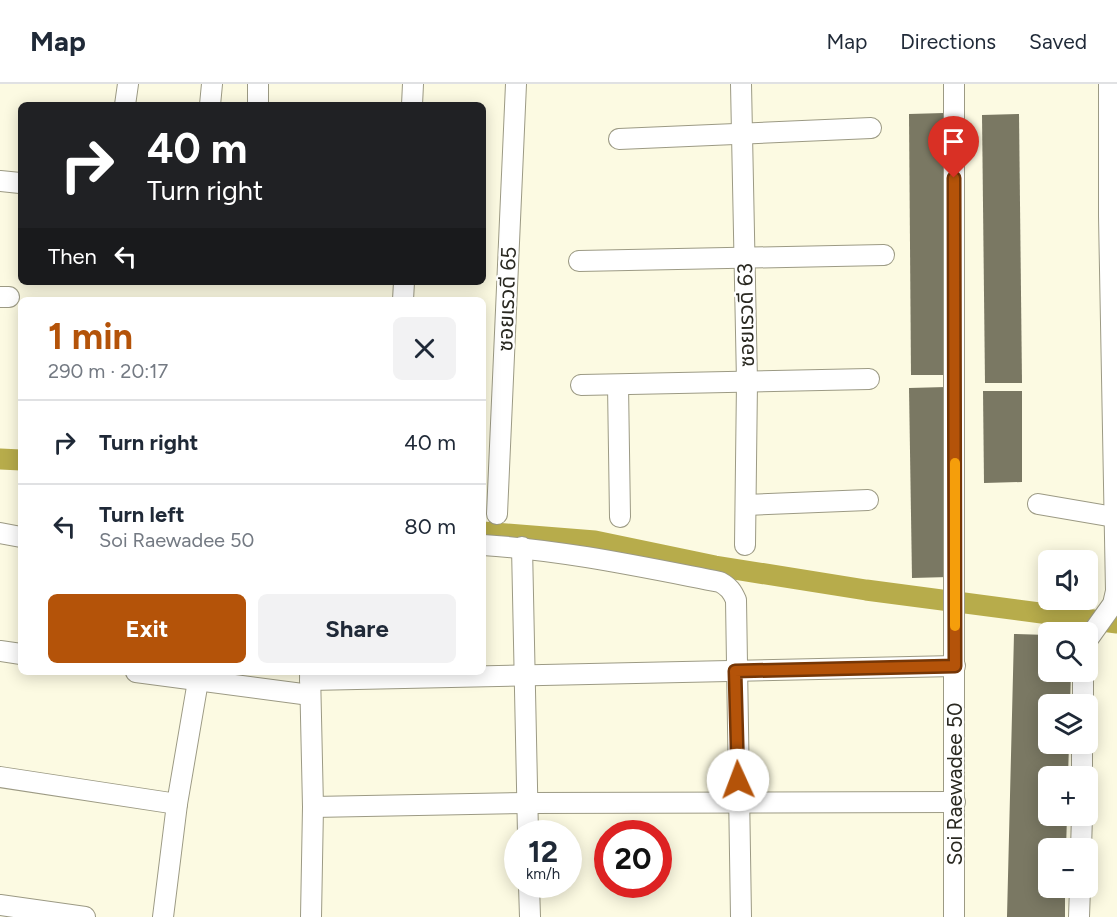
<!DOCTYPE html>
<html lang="en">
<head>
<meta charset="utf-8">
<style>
  body { margin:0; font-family:Figtree,"Noto Sans Thai",sans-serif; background:#f2f2f3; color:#1f2937; height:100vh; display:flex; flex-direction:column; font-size:22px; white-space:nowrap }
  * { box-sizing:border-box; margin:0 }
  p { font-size:20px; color:#747a83 }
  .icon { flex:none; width:33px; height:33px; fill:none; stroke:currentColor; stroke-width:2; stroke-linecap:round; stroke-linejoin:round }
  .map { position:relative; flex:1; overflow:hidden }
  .drawer { position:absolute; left:18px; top:213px; width:468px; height:378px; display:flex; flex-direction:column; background:#fff; border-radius:9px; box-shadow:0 3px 15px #0003 }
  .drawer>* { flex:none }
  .guide { position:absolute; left:18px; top:18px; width:468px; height:183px; border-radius:9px; box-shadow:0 3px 15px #0003; background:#202124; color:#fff; overflow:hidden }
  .buttons { position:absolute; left:1038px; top:466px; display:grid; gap:12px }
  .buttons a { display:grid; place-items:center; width:60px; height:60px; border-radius:9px; background:#fff; box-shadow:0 3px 15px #0003; font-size:30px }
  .speed { position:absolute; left:504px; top:736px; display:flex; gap:12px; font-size:30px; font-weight:700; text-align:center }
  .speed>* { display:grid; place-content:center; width:78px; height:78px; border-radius:50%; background:#fff; box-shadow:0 3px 15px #0003; line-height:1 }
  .speed small { font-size:15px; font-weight:400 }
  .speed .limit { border:9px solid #d22; background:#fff; color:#111 }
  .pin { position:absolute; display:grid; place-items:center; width:51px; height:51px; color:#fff; margin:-62px -26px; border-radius:50% 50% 50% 0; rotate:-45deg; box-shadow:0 0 6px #0007 }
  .pin .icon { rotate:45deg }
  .me { position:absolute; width:66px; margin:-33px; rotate:358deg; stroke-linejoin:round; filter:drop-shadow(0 0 4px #0008) }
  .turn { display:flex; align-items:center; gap:21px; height:126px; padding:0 30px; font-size:27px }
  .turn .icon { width:78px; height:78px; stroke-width:2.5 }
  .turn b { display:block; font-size:42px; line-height:51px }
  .then { display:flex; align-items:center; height:57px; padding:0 30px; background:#0003; gap:12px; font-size:22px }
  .round { display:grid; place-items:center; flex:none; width:63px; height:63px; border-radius:9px; background:#f2f2f3 }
  .headline { display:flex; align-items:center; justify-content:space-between; height:102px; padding:0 30px }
  h1 { font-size:36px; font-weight:700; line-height:45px; color:#b45309 }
  .cta { display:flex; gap:12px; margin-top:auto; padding:12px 30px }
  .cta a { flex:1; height:69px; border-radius:9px; background:#b45309; color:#fff; font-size:24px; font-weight:700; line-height:69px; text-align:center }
  .cta a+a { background:#f2f2f3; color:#1f2937 }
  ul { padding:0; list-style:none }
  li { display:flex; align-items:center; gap:18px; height:84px; padding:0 30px; border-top:2px solid #e0e1e3 }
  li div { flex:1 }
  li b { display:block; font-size:22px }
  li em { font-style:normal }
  header { display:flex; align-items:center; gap:36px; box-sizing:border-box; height:84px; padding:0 30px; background:#fff; border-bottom:2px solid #e0e1e3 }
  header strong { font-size:28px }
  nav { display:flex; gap:33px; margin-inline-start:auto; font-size:21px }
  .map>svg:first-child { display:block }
</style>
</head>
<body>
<header>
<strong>Map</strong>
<nav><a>Map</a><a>Directions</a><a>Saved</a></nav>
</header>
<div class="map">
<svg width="1117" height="833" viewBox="0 0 1117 833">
  <rect width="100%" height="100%" fill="#fcfae2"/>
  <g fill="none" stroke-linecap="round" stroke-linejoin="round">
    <!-- canal -->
    <g stroke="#b7ac4b" stroke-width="21">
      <polyline points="0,375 21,376"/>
      <polyline points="483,448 595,457 715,482 866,506 1117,539"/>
    </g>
  </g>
  <!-- building -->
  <g fill="#7a7863">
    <polygon points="944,29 947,291 911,291 909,30"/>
    <polygon points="1019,30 1022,299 985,299 982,31"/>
    <polygon points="946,303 949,493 912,494 909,304"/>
    <polygon points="983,307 1022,307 1022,398 984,399"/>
    <polygon points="1014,550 1048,551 1048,588 1071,588 1070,621 1048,621 1048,660 1069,660 1068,693 1048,693 1048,732 1067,732 1066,765 1048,765 1048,804 1065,804 1065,833 1007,833"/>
  </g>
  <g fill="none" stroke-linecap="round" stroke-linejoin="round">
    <!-- minor casing -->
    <g stroke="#9c9a84" stroke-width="22">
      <g id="minor">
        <polyline points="741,0 747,298 745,461"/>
        <polyline points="954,0 954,833"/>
        <polyline points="125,21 128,0"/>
        <polyline points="210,21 212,0"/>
        <polyline points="258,21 258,0"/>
        <polyline points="412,21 413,0"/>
        <polyline points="619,55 871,44"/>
        <polyline points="0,97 20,99"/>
        <polyline points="579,177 884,171"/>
        <polyline points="0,213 9,213"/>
        <polyline points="403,216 404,198"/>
        <polyline points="581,301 869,295"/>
        <polyline points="618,301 620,433"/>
        <polyline points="1038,420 1114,433"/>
        <polyline points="746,421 868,416"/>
        <polyline points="497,430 516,0"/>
        <polyline points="0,449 21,453"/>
        <path d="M483,461C563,466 642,483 720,498C729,503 732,507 736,516L741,833"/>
        <polyline points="522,463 528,750"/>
        <polyline points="1088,555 1113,520 1116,507 1109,132 1109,0"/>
        <polyline points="0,567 21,570"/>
        <polyline points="136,588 310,611"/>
        <polyline points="310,588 313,723 311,833"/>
        <polyline points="310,596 955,582"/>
        <polyline points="1083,621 1083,588"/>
        <polyline points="0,693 177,720"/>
        <polyline points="1082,693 1082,660"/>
        <polyline points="313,723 527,719 955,718"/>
        <polyline points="1081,765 1082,732"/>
        <polyline points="529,801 530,833"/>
        <polyline points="0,821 85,833"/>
        <polyline points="163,833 177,720 198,597"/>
        <polyline points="1079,833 1080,804"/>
      </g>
    </g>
    <!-- minor -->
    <use href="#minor" stroke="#fff" stroke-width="20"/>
  </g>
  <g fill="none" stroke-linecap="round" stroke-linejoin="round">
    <!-- route casing -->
    <g stroke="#753606" stroke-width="15">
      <polyline id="route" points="738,696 735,587 955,582 954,94"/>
    </g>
    <!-- route -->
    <use href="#route" stroke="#b45309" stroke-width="10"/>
    <!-- slow -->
    <polyline stroke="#f59e0b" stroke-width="10" points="955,379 955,542"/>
  </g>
  <g text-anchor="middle" stroke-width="4.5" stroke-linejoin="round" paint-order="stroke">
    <!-- street labels -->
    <g font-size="21" fill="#2a2921" stroke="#fff">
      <text transform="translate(507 215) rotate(-88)" y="7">ซอยเรวดี 65</text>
      <text transform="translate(746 231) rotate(-91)" y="7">ซอยเรวดี 63</text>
      <text transform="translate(955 700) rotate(-90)" y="7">Soi Raewadee 50</text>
    </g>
  </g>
</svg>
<div class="buttons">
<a><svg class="icon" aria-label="sound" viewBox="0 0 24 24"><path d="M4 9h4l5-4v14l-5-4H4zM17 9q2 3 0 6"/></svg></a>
<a><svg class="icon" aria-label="search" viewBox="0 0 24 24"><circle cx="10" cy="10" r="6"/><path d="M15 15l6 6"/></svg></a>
<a><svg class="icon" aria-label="layers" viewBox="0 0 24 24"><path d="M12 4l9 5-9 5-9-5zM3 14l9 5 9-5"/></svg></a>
<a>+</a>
<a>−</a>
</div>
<div class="speed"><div>12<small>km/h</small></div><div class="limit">20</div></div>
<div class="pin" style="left:954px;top:94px;background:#d93025"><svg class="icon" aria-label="arrive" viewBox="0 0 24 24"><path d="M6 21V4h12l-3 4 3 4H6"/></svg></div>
<svg class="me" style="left:738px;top:696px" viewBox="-20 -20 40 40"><circle r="19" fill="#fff"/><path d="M0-13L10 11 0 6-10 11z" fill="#b45309"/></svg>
<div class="guide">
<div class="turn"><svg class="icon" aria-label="right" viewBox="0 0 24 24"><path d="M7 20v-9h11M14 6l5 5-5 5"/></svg><div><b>40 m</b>Turn right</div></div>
<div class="then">Then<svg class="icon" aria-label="left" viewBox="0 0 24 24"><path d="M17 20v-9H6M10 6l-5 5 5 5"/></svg></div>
</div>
<section class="drawer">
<div class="headline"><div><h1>1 min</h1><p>290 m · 20:17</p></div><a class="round"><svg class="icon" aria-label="close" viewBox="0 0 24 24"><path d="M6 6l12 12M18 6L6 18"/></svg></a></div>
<ul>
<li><svg class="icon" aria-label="right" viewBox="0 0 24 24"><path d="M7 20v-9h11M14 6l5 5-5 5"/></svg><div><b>Turn right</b></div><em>40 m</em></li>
<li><svg class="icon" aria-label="left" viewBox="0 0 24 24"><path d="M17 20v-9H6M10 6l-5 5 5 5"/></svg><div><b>Turn left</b><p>Soi Raewadee 50</p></div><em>80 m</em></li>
</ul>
<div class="cta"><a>Exit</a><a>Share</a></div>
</section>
</div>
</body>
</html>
